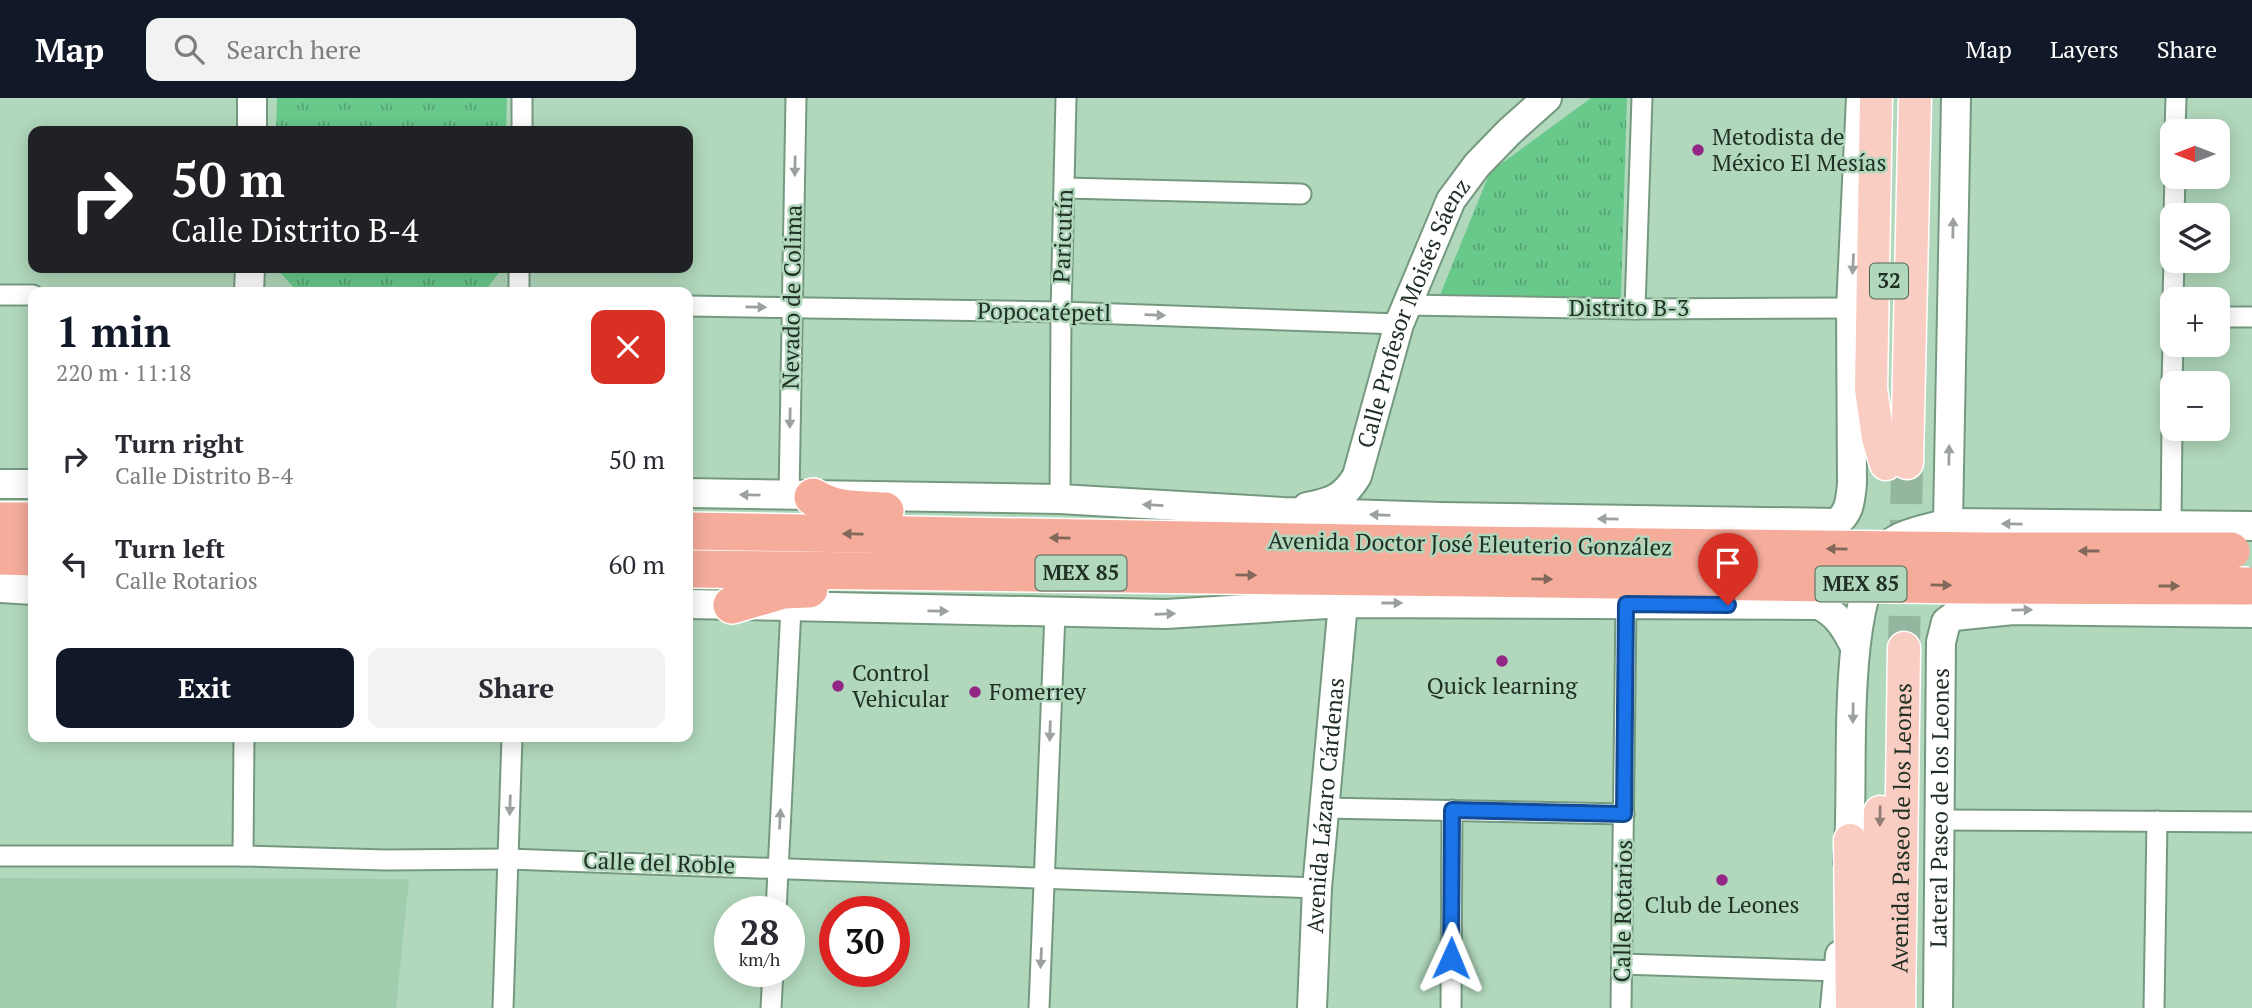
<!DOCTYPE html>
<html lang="en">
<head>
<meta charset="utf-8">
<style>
  body { margin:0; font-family:"PT Serif",serif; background:#f2f2f3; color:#2b2b33; height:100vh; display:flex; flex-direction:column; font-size:26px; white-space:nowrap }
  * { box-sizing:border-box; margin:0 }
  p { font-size:23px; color:#7c7c81 }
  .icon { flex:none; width:38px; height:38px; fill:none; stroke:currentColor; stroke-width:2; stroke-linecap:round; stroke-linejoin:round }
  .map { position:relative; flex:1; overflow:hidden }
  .side { position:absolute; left:28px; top:189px; width:665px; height:455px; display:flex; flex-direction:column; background:#fff; border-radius:14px; box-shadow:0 4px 18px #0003 }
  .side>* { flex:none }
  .guide { position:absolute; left:28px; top:28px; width:665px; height:147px; border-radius:14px; box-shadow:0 4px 18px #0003; background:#202124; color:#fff; overflow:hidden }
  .needle { width:46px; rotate:270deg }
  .tools { position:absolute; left:2160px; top:21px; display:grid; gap:14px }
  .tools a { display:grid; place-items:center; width:70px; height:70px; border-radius:14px; background:#fff; box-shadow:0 4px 18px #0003; font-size:35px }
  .speed { position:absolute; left:714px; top:798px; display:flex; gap:14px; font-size:35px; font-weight:700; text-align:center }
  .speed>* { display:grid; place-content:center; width:91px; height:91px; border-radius:50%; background:#fff; box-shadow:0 4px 18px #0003; line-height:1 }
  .speed small { font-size:18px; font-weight:400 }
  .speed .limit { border:10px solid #d22; background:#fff; color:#111 }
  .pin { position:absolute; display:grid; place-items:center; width:60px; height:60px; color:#fff; margin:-72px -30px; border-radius:50% 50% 50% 0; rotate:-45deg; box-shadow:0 0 7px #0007 }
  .pin .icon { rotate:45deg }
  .me { position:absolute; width:77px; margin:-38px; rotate:1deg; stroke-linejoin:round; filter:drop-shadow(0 0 5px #0008) }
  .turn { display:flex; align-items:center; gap:24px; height:147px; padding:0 28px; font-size:32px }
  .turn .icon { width:91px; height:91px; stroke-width:2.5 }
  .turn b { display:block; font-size:49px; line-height:60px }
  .round { display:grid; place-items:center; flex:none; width:74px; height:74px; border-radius:14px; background:#f2f2f3 }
  .summary { display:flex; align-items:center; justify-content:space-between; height:119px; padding:0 28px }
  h1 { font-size:42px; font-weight:700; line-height:52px; color:#111827 }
  .cta { display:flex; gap:14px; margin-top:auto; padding:14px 28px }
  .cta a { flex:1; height:80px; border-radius:14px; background:#111827; color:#fff; font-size:28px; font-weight:700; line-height:80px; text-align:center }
  .cta a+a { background:#f2f2f3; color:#2b2b33 }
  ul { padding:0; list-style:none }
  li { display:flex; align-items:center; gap:21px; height:105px; padding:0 28px }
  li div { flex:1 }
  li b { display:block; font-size:26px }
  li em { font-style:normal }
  header { display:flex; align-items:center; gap:42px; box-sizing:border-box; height:98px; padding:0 35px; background:#111827; color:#fff }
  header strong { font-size:33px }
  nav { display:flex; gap:38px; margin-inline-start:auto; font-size:24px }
  .search { width:490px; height:63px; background:#f2f2f3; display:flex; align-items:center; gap:18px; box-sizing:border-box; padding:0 24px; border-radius:14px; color:#7c7c81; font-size:26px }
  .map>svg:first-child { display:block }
</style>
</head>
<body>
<header>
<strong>Map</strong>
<div class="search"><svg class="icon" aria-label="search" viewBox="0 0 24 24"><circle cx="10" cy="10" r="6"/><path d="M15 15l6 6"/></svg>Search here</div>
<nav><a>Map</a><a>Layers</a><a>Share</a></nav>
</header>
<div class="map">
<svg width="2252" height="910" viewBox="0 0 2252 910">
  <defs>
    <pattern id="park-tufts" width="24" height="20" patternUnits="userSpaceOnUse" patternTransform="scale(1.75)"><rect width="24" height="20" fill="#69c98b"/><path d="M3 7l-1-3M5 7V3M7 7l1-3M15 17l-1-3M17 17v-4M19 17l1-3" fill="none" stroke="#56a471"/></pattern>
  </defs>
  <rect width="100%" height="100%" fill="#b1d8bc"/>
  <!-- built -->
  <polygon fill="#a0cdad" points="0,780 409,781 396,910 0,910"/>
  <!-- park -->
  <g fill="url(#park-tufts)">
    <polygon points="277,0 507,0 506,33 276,33"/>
    <polygon points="1591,0 1627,0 1621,200 1440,197 1490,74"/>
    <polygon points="276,170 503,170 486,191 295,191"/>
  </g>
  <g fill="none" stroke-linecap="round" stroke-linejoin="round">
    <!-- primary-tunnel -->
    <polyline stroke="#94b69e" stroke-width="32" stroke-dasharray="32 16" stroke-linecap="butt" points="1904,550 1907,365"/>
    <!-- street casing -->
    <g stroke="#75997f" stroke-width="23">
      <g id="street">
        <polyline points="522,33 522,0"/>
        <polyline points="2175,33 2176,0"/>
        <polyline points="1065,90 1301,96"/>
        <polyline points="2174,117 2175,79"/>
        <polyline points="519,194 519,170"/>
        <polyline points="0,197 33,197"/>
        <polyline points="2173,201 2174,163"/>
        <polyline points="1407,207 1635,211 1851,210"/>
        <polyline points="688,208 1061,214 1399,226"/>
        <polyline points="1635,211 1642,0"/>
        <polyline points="2217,219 2252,219"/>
        <polyline points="2172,285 2173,247"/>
        <polyline points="789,397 796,0"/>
        <polyline points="1060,401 1061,214 1066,0"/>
        <polyline points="2171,427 2172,327"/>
        <polyline points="1324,710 1624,716"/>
        <polyline points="1939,722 2252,724"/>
        <polyline points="0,758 243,758 386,762 508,761 1317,790"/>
        <polyline points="243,758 244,639"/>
        <polyline points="776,814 791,509"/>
        <polyline points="1622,866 1838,873"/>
        <polyline points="503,910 512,639"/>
        <polyline points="771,910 773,873"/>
        <polyline points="1039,910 1055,515"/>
        <polyline points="1451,910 1452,712"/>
        <polyline points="1621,910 1626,506"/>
        <polyline points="2154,910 2157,723"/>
      </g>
    </g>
    <!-- secondary casing -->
    <g stroke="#75997f" stroke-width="32">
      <g id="secondary">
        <polyline points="252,33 252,0"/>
        <polyline points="249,194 250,170"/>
        <polyline points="0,386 33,386"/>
        <path d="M688,395L1060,401L1283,414L1441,419L1836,425C1850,415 1850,403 1852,386L1851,210L1861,0"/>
        <path id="s1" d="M1307,409C1332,404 1344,400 1357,378L1399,226L1451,102L1477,67L1509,34L1547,0"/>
        <polyline points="1948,425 1956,0"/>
        <polyline points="0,490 33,492"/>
        <path d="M688,506L1166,516L1343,505L1819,507C1837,516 1845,529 1854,547"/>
        <path d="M1848,764C1856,685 1837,504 1889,447C1900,435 1933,430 1948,425L2252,428"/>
        <path id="s2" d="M1312,910L1317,790L1343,505"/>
        <polyline points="1835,910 1840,857"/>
        <path id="s3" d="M1938,910L1941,544L1946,524L1954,518L2013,512L2252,515"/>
      </g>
    </g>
    <!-- primary casing -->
    <g stroke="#fff" stroke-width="35">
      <g id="primary">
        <polyline points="1876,0 1871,291 1878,340 1886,366"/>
        <polyline points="1907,365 1915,0"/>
        <polyline points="1850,742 1852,910"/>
        <polyline points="1876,910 1880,714"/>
        <path id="s4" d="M1899,910L1904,550"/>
      </g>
    </g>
    <!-- highway casing -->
    <g stroke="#fff" stroke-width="40">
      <g id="highway">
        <path d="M813,399C837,414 858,411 885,413"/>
        <polyline points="0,423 33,423"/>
        <polyline points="688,433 1472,447"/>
        <polyline points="0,458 33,459"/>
        <polyline points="688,471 1474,480"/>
        <polyline points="732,507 783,492 809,491"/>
      </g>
    </g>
    <!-- street -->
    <use href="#street" stroke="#fff" stroke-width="19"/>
    <!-- secondary -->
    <use href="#secondary" stroke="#fff" stroke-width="28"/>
    <!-- primary -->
    <use href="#primary" stroke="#facdc3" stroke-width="32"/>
    <!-- highway -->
    <use href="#highway" stroke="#f6ac9b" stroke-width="37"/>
    <!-- highway-bridge casing -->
    <g stroke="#fff" stroke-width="40" stroke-linecap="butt">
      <g id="highway-bridge">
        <polyline points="1472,447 1985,453 2231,453"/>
        <polyline points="1474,480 1964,487 2249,488"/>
      </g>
    </g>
    <!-- highway-bridge -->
    <use href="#highway-bridge" stroke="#f6ac9b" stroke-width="37"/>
  </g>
  <!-- one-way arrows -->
  <defs><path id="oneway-solid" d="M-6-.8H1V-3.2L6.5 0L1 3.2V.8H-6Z" transform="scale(1.75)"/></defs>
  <g fill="#9ba29d">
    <use href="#oneway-solid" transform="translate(795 68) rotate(91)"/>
    <use href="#oneway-solid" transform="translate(1953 130) rotate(-89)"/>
    <use href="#oneway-solid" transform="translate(1853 166) rotate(93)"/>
    <use href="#oneway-solid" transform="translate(756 209) rotate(1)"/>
    <use href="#oneway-solid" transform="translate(1155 217) rotate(2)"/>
    <use href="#oneway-solid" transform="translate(790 320) rotate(91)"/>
    <use href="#oneway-solid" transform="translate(1949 357) rotate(-89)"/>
    <use href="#oneway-solid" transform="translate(750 397) rotate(-179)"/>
    <use href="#oneway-solid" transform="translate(1153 407) rotate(-177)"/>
    <use href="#oneway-solid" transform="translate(1380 417) rotate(-178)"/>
    <use href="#oneway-solid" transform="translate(1608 421) rotate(-179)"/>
    <use href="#oneway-solid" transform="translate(2012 426) rotate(-179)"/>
    <use href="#oneway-solid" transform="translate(1392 505)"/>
    <use href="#oneway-solid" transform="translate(2022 512) rotate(-1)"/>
    <use href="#oneway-solid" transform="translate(938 513) rotate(1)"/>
    <use href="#oneway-solid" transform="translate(1165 516) rotate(-2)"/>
    <use href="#oneway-solid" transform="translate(1853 615) rotate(91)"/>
    <use href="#oneway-solid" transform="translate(1050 633) rotate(92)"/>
    <use href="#oneway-solid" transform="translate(510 707) rotate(92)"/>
    <use href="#oneway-solid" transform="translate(780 721) rotate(-87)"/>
    <use href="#oneway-solid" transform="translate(1041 860) rotate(93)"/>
  </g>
  <g fill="#81685a">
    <use href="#oneway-solid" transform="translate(853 436) rotate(-179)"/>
    <use href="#oneway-solid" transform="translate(1060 440) rotate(-179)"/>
    <use href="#oneway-solid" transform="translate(1837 451) rotate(-179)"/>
    <use href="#oneway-solid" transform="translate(2089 453) rotate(180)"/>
    <use href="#oneway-solid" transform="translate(1246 477) rotate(1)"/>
    <use href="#oneway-solid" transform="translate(1542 481) rotate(1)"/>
    <use href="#oneway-solid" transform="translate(1941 487) rotate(1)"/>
    <use href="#oneway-solid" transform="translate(2169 488)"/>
  </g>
  <use fill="#8e7e74" href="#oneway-solid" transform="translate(1880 718) rotate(91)"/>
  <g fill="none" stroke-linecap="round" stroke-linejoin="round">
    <!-- route casing -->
    <g stroke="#114b97" stroke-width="18">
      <polyline id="route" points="1451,860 1452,712 1624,716 1626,506 1728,507"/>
    </g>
    <!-- route -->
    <use href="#route" stroke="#1a73e8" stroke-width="12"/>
  </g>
  <!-- markers -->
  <g fill="#942686" stroke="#b1d8bc" stroke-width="2.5">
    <circle cx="1698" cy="52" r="7"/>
    <circle cx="1502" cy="563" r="7"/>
    <circle cx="838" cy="588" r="7"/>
    <circle cx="975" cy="594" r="7"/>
    <circle cx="1722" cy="782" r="7"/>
  </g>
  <g text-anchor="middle" stroke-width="5" stroke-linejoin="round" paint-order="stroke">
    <!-- shield labels -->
    <g fill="#b1d8bc" stroke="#4c6252" stroke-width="2">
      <rect x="1870" y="165.5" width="38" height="35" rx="5"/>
      <rect x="1035.5" y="457.5" width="91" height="35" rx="5"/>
      <rect x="1815.5" y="468.5" width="91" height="35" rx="5"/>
    </g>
    <g font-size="21" font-weight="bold" fill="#213025">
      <text x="1889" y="190">32</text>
      <text x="1081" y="482">MEX 85</text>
      <text x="1861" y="493">MEX 85</text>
    </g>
    <!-- poi labels -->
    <g font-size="23" fill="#213025" stroke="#b1d8bc" text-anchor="start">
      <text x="1712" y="47">Metodista de<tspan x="1712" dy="26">México El Mesías</tspan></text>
      <text x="852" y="583">Control<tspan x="852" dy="26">Vehicular</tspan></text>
      <text x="1502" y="596" text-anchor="middle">Quick learning</text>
      <text x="989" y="602">Fomerrey</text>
      <text x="1722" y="815" text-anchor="middle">Club de Leones</text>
    </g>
    <!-- street labels -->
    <g font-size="23" fill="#213025" stroke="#b1d8bc">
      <text transform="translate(1063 138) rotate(-88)" y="8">Paricutín</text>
      <text transform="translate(792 199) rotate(-89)" y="8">Nevado de Colima</text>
      <text x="1629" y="218">Distrito B-3</text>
      <text transform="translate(1044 214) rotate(1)" y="8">Popocatépetl</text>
      <text dy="8" stroke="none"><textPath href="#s1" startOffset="234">Calle Profesor Moisés Sáenz</textPath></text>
      <text transform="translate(1470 446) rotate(1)" y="8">Avenida Doctor José Eleuterio González</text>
      <text dy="8" stroke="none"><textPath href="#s2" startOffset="203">Avenida Lázaro Cárdenas</textPath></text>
      <text dy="8" stroke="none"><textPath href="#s3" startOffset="200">Lateral Paseo de los Leones</textPath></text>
      <text dy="8" stroke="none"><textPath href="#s4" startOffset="180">Avenida Paseo de los Leones</textPath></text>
      <text transform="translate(659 765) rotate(2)" y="8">Calle del Roble</text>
      <text transform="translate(1623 813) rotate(-89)" y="8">Calle Rotarios</text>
    </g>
  </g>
</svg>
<div class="tools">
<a><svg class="needle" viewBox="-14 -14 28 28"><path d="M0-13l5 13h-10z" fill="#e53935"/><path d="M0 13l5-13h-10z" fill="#7c7c81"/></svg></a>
<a><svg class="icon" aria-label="layers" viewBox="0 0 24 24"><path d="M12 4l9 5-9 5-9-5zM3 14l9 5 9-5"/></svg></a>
<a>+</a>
<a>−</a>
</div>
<div class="speed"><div>28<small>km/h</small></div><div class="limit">30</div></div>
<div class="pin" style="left:1728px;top:507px;background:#d93025"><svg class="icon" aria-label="arrive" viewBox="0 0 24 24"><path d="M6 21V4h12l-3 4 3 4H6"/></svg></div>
<svg class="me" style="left:1451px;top:860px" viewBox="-20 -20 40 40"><path d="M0-17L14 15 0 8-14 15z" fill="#1a73e8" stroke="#fff" stroke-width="4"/></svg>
<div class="guide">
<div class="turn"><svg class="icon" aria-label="right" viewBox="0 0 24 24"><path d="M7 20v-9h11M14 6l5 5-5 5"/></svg><div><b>50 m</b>Calle Distrito B-4</div></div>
</div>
<section class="side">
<div class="summary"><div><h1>1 min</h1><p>220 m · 11:18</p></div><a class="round" style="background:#d93025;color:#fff"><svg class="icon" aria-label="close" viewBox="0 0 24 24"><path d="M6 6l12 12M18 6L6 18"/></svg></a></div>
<ul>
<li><svg class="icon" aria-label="right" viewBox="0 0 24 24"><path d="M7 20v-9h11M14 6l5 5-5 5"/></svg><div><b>Turn right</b><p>Calle Distrito B-4</p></div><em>50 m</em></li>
<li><svg class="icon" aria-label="left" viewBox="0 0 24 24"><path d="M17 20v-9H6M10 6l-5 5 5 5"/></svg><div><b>Turn left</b><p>Calle Rotarios</p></div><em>60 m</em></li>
</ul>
<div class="cta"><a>Exit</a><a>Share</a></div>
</section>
</div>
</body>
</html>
